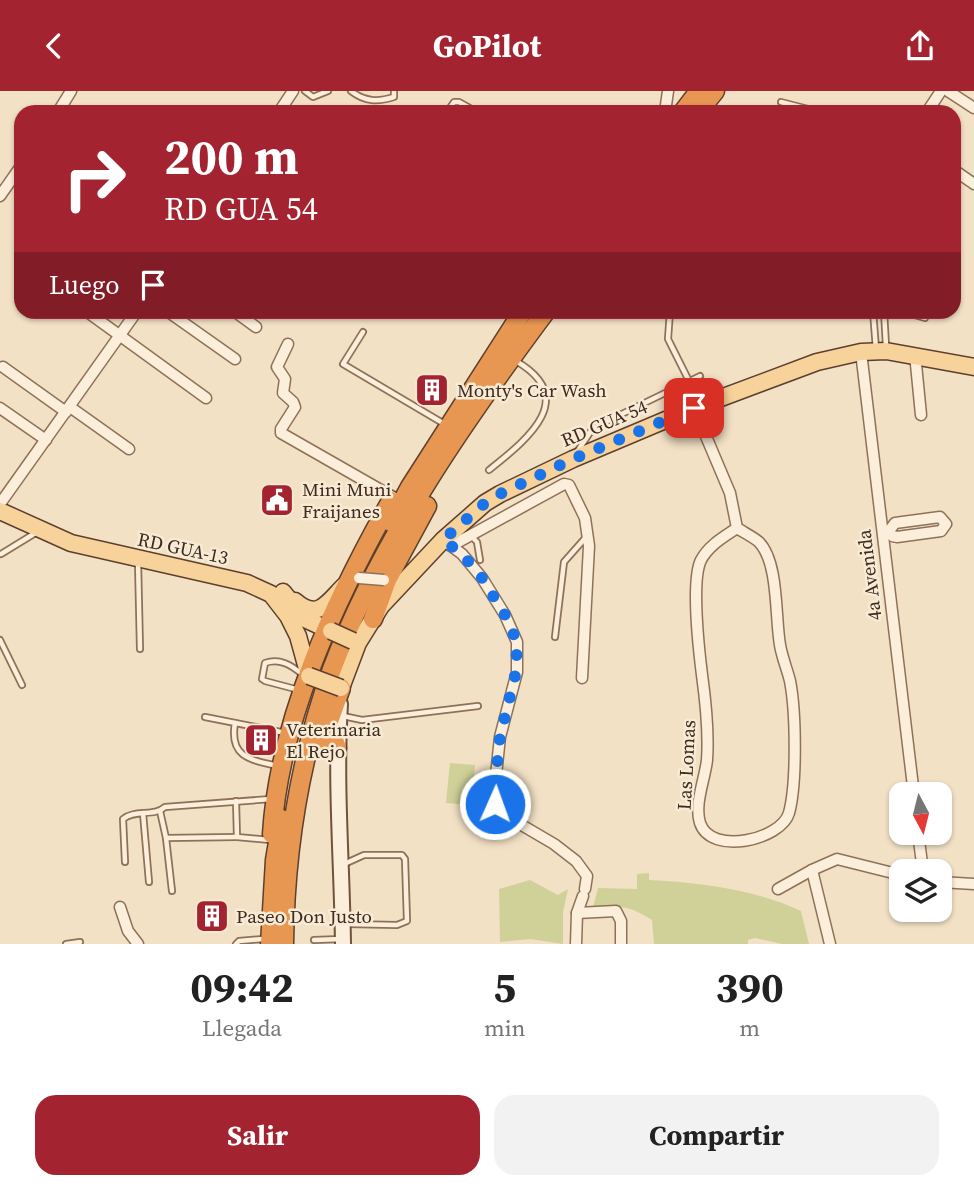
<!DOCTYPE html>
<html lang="es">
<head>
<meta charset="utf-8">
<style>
  body { margin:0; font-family:"Source Serif 4",serif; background:#f2f2f2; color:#222; height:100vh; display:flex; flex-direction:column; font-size:26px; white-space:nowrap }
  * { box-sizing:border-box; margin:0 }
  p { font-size:23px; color:#767676 }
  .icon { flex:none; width:38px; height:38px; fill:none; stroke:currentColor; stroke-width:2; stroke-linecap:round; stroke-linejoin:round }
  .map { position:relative; height:853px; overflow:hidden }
  .sheet { display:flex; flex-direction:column; background:#fff; flex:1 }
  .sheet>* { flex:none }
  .banner { position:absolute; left:14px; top:14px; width:947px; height:214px; border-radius:21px; box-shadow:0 2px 5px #0004; background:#a32430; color:#fff; overflow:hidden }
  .needle { width:46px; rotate:173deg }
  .tools { position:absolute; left:889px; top:691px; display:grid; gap:14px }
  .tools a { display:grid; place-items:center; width:63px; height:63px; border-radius:14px; background:#fff; box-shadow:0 2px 5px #0004; font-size:35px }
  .pin { position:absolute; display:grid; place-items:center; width:60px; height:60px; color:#fff; margin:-30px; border-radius:14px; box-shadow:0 4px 10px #0006 }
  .me { position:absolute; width:77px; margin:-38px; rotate:2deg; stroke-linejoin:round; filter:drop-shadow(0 0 5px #0008) }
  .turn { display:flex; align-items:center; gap:24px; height:147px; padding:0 35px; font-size:32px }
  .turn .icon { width:91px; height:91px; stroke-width:2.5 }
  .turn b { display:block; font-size:49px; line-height:60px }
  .then { display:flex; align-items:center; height:66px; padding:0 35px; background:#0003; gap:14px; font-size:26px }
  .eta { display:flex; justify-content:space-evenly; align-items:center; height:119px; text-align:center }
  .eta b { font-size:42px; font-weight:700; line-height:49px }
  .primary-button { display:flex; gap:14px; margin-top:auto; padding:14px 35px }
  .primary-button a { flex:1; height:80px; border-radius:21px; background:#a32430; color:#fff; font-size:28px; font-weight:700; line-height:80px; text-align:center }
  .primary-button a+a { background:#f2f2f2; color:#222 }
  header { display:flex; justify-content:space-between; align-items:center; height:91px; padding:0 35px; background:#a32430; color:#fff; font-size:32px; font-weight:700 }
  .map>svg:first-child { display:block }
</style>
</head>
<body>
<header><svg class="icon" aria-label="back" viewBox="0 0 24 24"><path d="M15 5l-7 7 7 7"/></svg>GoPilot<svg class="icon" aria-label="share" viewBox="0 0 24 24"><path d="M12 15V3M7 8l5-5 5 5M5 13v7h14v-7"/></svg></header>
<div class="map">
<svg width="974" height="853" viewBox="0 0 974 853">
  <rect width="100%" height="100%" fill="#f2e1c5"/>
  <!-- green -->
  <g fill="#d0d198">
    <polygon points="450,672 475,674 471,714 446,712"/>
    <path d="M649,782V789C697,791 758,799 801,820L809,853H782L755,847L748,849V853H654L652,829C628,814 621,815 593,816L598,797L637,798V783Z"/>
    <polygon points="530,789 558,804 568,798 563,821 563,853 530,848 500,851 499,798"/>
  </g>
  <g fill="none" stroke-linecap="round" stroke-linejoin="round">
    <!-- lane casing -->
    <g stroke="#8f7159" stroke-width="8">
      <g id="lane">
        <polyline points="305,0 313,6 328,0"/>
        <path d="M351,0C365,11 378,11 394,6V0"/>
        <polyline points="781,11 820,21"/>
        <polyline points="447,21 454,11 459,11 477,21"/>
        <polyline points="670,220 668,248 689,290"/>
        <polyline points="873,220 876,258"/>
        <polyline points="884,220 886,255"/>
        <polyline points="901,220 925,227"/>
        <polyline points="363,241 343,273 441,331"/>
        <polyline points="577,361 593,337 700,285"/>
        <path d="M489,379C525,350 581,308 516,270"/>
        <polyline points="470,444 477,451 480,469"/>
        <polyline points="1,463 37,441"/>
        <polyline points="138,470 140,558"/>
        <polyline points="555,546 564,471 587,445"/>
        <polyline points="0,549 22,594"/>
        <path d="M299,599L265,590L262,588L265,572C280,567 291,574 302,583"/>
        <polyline points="343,625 362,629 478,615"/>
        <polyline points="205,626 286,642"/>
        <path d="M235,632C229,666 250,669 278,675"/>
        <polyline points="236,710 237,746 270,749"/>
        <polyline points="160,720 166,747 172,800"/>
        <polyline points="143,722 149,791"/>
        <polyline points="166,747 237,746"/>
        <path d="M125,771L123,728C135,718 154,726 165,716L271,708"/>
        <polyline points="342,774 364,764 402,764 405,768 407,830 397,834 347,833"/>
        <polyline points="314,849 342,848"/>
        <polyline points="66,853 80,851"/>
        <polyline points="236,853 239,850 263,848"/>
      </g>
    </g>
    <!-- street casing -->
    <g stroke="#8f7159" stroke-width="13">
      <g id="street">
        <polyline points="948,0 974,17"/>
        <polyline points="58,21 71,0"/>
        <polyline points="279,21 293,0"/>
        <polyline points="665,21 668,0"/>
        <polyline points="927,21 941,0"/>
        <polyline points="954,79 974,93"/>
        <polyline points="0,105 21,75"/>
        <polyline points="86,220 206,307"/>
        <polyline points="167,220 235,268"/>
        <polyline points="234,220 256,236"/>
        <polyline points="288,253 277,276 285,288 283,302 293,311 295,316 281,338 281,342 393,406"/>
        <polyline points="861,261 914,704"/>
        <polyline points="915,263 921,324"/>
        <polyline points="3,276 66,321"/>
        <polyline points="70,316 129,358"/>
        <polyline points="0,317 46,349"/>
        <path d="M694,317L730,402L737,437C743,441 753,446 759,451C779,472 775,526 780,554C782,566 787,578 790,590C796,621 797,692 789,722C781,749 711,765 700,732C694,713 705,688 707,669C709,641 706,613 702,584C699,560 691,489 701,469C709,454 724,446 737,437"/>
        <polyline points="2,410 137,220"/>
        <polygon points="940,426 946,433 941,440 897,446 892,445 889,440 895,432"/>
        <polyline points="443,449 462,463 482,487 505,524 517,551 517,581 500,646 494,703 495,713 503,723 554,753 576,770 587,785 585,798"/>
        <polyline points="451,455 564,393 569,394 585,427 589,455 582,587"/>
        <polyline points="918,742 923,780"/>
        <polyline points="812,779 830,853"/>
        <polyline points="940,791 974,793"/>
        <polyline points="778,798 812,779 837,768 901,784"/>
        <polyline points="120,816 128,840 138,853"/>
        <polyline points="577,822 616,820 621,830 621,853"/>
        <polyline points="576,853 577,822 583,805"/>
      </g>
    </g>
    <!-- secondary casing -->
    <g stroke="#71523c" stroke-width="18">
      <path id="secondary" d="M340,613C335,693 342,773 343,853"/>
    </g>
    <!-- primary casing -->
    <g stroke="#5d3f2e" stroke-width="19">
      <g id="primary">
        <polyline points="0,420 71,452 247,492 271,503 288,525 298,545 309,585"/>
        <polyline points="283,501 305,528 331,540"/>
        <path d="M295,510C318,530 327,512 344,495"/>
        <polyline points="341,597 358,552 381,515 443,449 485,412 500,403 573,368 694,317 817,271 861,261 886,260 974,276"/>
      </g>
    </g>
    <!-- highway casing -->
    <g stroke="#5d3f2e" stroke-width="21">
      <g id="highway">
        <polyline points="683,21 699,0"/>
        <polyline points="698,21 715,0"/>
        <polyline points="391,431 410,396 523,220"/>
        <polyline points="373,528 387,489 427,415"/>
        <polyline points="320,655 341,597"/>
        <polyline points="319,658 325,649 330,647 334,649 337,657"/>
        <path d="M272,743C279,629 335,509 391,410"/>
        <polyline points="270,853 275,769 282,728"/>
        <path d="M284,853C285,760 300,666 332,578C381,449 464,330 546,220"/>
      </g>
    </g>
    <!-- lane -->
    <use href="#lane" stroke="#fbeeda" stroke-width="4.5"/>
    <!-- street -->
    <use href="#street" stroke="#fbeeda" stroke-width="10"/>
    <!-- secondary -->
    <use href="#secondary" stroke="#fbeeda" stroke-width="14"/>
    <!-- primary -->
    <use href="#primary" stroke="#f7d29b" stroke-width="16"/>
    <!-- highway -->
    <use href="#highway" stroke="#e79751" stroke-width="18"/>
    <!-- street-bridge casing -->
    <g stroke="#8f7159" stroke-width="13" stroke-linecap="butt">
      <polyline id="street-bridge" points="359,487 384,489"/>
    </g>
    <!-- primary-bridge casing -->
    <g stroke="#5d3f2e" stroke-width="19" stroke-linecap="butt">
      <g id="primary-bridge">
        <polyline points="331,540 353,550"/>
        <polyline points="309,585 341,597"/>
      </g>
    </g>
    <!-- street-bridge -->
    <use href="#street-bridge" stroke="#fbeeda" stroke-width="10"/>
    <!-- primary-bridge -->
    <use href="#primary-bridge" stroke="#f7d29b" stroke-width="16"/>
  </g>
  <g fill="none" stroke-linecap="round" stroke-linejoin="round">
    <!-- route -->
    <polyline stroke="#1a73e8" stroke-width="12" stroke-dasharray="0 21.6" points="495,713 494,704 500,646 516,581 517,551 505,524 482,487 462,463 443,449 485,412 500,403 573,368 694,317"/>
  </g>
  <!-- icons -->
  <defs>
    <g id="building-square" transform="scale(1.75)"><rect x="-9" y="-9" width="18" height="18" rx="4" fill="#a32430" stroke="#f8ebd6"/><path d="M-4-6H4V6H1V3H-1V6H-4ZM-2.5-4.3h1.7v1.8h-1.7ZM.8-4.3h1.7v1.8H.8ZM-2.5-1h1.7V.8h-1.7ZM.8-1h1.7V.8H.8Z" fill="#fff"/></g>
    <g id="civic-square" transform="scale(1.75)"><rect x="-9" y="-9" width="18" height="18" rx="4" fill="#a32430" stroke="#f8ebd6"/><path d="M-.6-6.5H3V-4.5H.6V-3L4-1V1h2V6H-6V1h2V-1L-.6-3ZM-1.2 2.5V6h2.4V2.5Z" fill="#fff"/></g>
  </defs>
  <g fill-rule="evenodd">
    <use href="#building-square" x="432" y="299"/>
    <use href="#civic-square" x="277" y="409"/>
    <use href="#building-square" x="261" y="649"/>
    <use href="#building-square" x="212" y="825"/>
  </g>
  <g text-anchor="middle" stroke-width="5" stroke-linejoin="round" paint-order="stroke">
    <!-- poi labels -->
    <g font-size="19" fill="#3e2b1e" stroke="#f8ebd6" text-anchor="start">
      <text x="457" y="306">Monty's Car Wash</text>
      <text x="302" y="405">Mini Muni<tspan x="302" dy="22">Fraijanes</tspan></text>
      <text x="286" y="645">Veterinaria<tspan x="286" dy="22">El Rejo</tspan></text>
      <text x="236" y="832">Paseo Don Justo</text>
    </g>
    <!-- street labels -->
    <g font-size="19" fill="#3e2b1e" stroke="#f8ebd6">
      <text transform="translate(604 332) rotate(-23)" y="7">RD GUA 54</text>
      <text transform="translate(183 457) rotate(12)" y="7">RD GUA-13</text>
      <text transform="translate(869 484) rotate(-97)" y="7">4a Avenida</text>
      <text transform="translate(686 674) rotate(-87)" y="7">Las Lomas</text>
    </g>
  </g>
</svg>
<div class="tools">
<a><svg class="needle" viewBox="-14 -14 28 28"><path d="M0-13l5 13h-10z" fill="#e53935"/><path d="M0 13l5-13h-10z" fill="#767676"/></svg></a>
<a><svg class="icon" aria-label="layers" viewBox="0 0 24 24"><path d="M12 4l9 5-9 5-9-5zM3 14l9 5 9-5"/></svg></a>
</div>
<div class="pin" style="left:694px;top:317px;background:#d93025"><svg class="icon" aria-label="arrive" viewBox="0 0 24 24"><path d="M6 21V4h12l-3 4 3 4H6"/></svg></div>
<svg class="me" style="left:495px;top:713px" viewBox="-20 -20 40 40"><circle r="17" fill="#1a73e8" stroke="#fff" stroke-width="3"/><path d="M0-11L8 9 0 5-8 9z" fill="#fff"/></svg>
<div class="banner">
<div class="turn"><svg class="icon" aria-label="right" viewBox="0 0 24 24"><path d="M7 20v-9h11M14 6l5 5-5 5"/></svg><div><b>200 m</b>RD GUA 54</div></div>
<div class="then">Luego<svg class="icon" aria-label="arrive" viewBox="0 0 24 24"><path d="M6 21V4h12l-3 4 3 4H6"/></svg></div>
</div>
</div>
<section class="sheet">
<div class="eta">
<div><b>09:42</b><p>Llegada</p></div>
<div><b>5</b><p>min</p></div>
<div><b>390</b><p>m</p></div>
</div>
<div class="primary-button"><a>Salir</a><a>Compartir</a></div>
</section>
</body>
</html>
